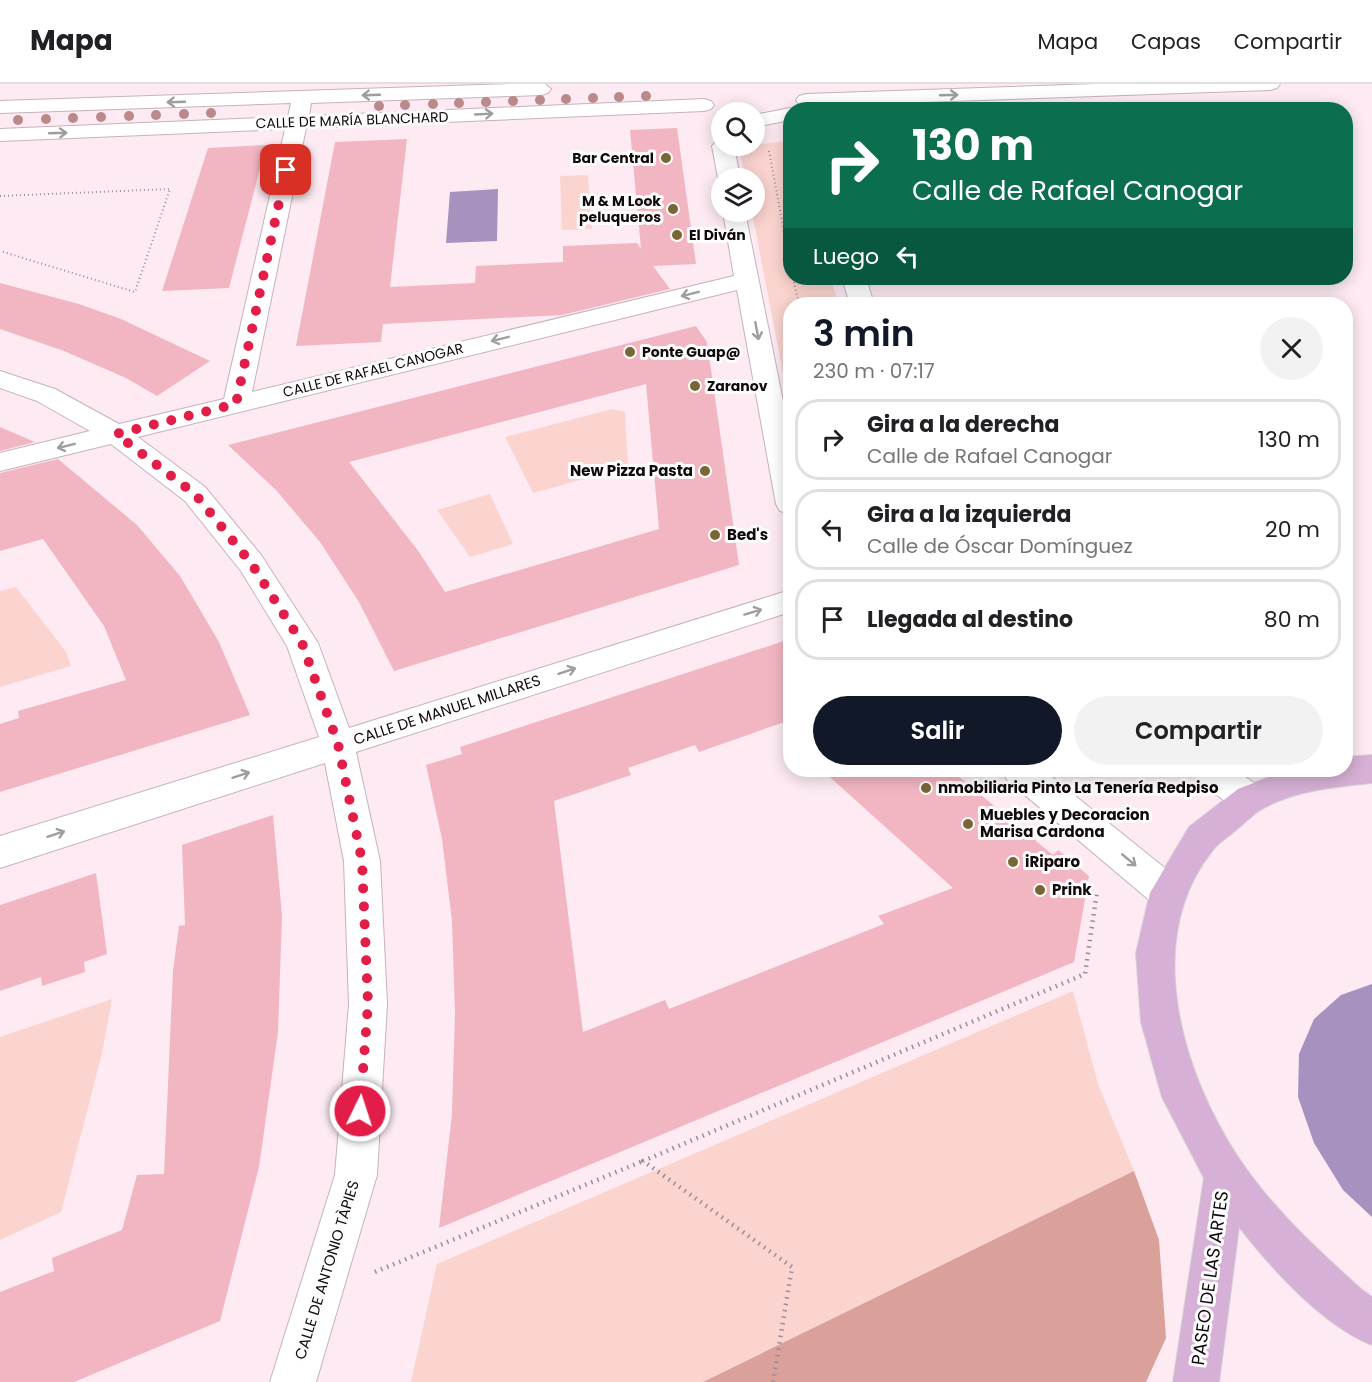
<!DOCTYPE html>
<html lang="es">
<head>
<meta charset="utf-8">
<style>
  body { margin:0; font-family:Poppins,sans-serif; background:#f2f2f2; color:#202124; height:100vh; display:flex; flex-direction:column; font-size:22px; white-space:nowrap }
  * { box-sizing:border-box; margin:0 }
  p { font-size:20px; color:#757577 }
  .icon { flex:none; width:33px; height:33px; fill:none; stroke:currentColor; stroke-width:2; stroke-linecap:round; stroke-linejoin:round }
  .map { position:relative; flex:1; overflow:hidden }
  .details { position:absolute; left:783px; top:213px; width:570px; height:480px; display:flex; flex-direction:column; background:#fff; border-radius:24px; box-shadow:0 3px 15px #0003 }
  .details>* { flex:none }
  .guide { position:absolute; left:783px; top:18px; width:570px; height:183px; border-radius:24px; box-shadow:0 3px 15px #0003; background:#0b6e4f; color:#fff; overflow:hidden }
  .tools { position:absolute; left:711px; top:18px; display:grid; gap:12px }
  .tools a { display:grid; place-items:center; width:54px; height:54px; border-radius:50%; background:#fff; box-shadow:0 3px 15px #0003; font-size:30px }
  .pin { position:absolute; display:grid; place-items:center; width:51px; height:51px; color:#fff; margin:-26px; border-radius:12px; box-shadow:0 3px 9px #0006 }
  .me { position:absolute; width:66px; margin:-33px; rotate:4deg; stroke-linejoin:round; filter:drop-shadow(0 0 4px #0008) }
  .turn { display:flex; align-items:center; gap:21px; height:126px; padding:0 30px; font-size:27px }
  .turn .icon { width:78px; height:78px; stroke-width:2.5 }
  .turn b { display:block; font-size:42px; line-height:51px }
  .then { display:flex; align-items:center; height:57px; padding:0 30px; background:#0003; gap:12px; font-size:22px }
  .round { display:grid; place-items:center; flex:none; width:63px; height:63px; border-radius:32px; background:#f2f2f2 }
  .head { display:flex; align-items:center; justify-content:space-between; height:102px; padding:0 30px }
  h1 { font-size:36px; font-weight:600; line-height:45px; color:#111827 }
  .cta { display:flex; gap:12px; margin-top:auto; padding:12px 30px }
  .cta a { flex:1; height:69px; border-radius:36px; background:#111827; color:#fff; font-size:24px; font-weight:600; line-height:69px; text-align:center }
  .cta a+a { background:#f2f2f2; color:#202124 }
  ul { padding:0; list-style:none }
  li { display:flex; align-items:center; gap:18px; height:81px; margin:0 12px 9px; padding:0 18px; border:3px solid #e0e0e0; border-radius:24px }
  li div { flex:1 }
  li b { display:block; font-size:22px }
  li em { font-style:normal }
  header { display:flex; align-items:center; gap:36px; box-sizing:border-box; height:84px; padding:0 30px; background:#fff; border-bottom:2px solid #e0e0e0 }
  header strong { font-size:28px }
  nav { display:flex; gap:33px; margin-inline-start:auto; font-size:21px }
  .map>svg:first-child { display:block }
</style>
</head>
<body>
<header>
<strong>Mapa</strong>
<nav><a>Mapa</a><a>Capas</a><a>Compartir</a></nav>
</header>
<div class="map">
<svg width="1372" height="1298" viewBox="0 0 1372 1298">
  <rect width="100%" height="100%" fill="#fdeaf3"/>
  <!-- green -->
  <g fill="#fbd4cf">
    <polygon points="790,57 790,194 831,194 838,220 790,220 790,326 752,128 754,128 754,94 745,94 739,62"/>
    <polygon points="588,91 592,145 562,146 560,92"/>
    <polygon points="612,325 625,328 628,383 533,409 505,353"/>
    <polygon points="490,410 513,460 470,473 437,426"/>
    <polygon points="16,503 66,568 71,582 0,603 0,507"/>
    <polygon points="1073,907 1098,1000 1134,1087 703,1298 411,1298 437,1180"/>
    <polygon points="112,915 102,969 61,1128 0,1156 0,953"/>
  </g>
  <!-- forest -->
  <polygon fill="#daa09a" points="1134,1087 1159,1156 1166,1254 1146,1298 703,1298"/>
  <!-- water -->
  <g fill="#a691bf">
    <polygon points="498,105 497,157 446,159 450,108"/>
    <polygon points="1372,900 1372,1133 1343,1106 1314,1059 1298,1013 1299,970 1314,935 1341,911"/>
  </g>
  <!-- building -->
  <g fill="#f1b6c1" fill-rule="evenodd">
    <polygon points="677,44 696,180 653,182 670,205 562,231 383,240 381,258 296,262 335,58 407,55 390,203 475,199 476,182 563,178 563,162 637,159 641,165 630,46"/>
    <polygon points="266,61 229,204 162,207 208,64"/>
    <polygon points="0,199 79,220 121,235 210,277 157,312 126,294 64,267 0,245"/>
    <path d="M696,242L707,258L739,481L394,587L359,518L320,458L276,406L228,361ZM646,300L659,445L445,508L419,468L349,378Z"/>
    <polygon points="0,343 35,358 0,367"/>
    <polygon points="58,375 137,441 180,492 219,558 250,631 0,708 0,640 19,634 18,627 126,596 104,542 43,455 0,467 0,389"/>
    <polygon points="790,555 790,636 699,668 695,661 628,684 631,691 554,717 583,948 665,916 669,925 884,840 878,832 953,804 822,686 951,686 1053,771 1058,766 1089,792 1074,878 439,1144 452,1030 455,928 452,837 442,755 426,681 462,670 460,663"/>
    <polygon points="273,731 282,832 278,948 259,1083 220,1237 74,1298 0,1298 0,1208 54,1187 52,1174 122,1146 137,1091 164,1090 173,887 179,842 185,841 182,761"/>
    <polygon points="96,789 107,870 84,878 85,888 42,902 41,893 0,907 0,821"/>
  </g>
  <g fill="none" stroke-linecap="round" stroke-linejoin="round">
    <!-- minor casing -->
    <g stroke="#c5b3bc" stroke-width="2">
      <g id="minor">
        <polygon points="511,0 545,0 551,5 548,9 541,11 311,19 309,32 704,15 711,17 714,21 711,25 704,27 306,44 252,308 734,192 723,128 745,128 790,352 790,430 780,427 776,420 737,206 138,353 205,403 261,471 318,559 349,644 790,506 790,528 356,668 380,777 387,920 377,1091 316,1298 270,1298 335,1091 349,920 344,777 325,679 0,784 0,752 319,653 287,562 241,487 185,417 111,360 0,387 0,369 90,347 37,317 0,304 0,287 55,305 119,340 224,315 285,45 0,57 0,45 288,33 291,19 0,29 0,17"/>
        <polygon points="1096,0 1280,0 1277,4 1270,6 806,22 799,20 796,16 799,12 806,10"/>
        <polygon points="790,24 797,26 790,26 790,36 754,43 754,31"/>
        <polygon points="722,56 722,62 734,62 740,94 722,94 722,99 718,94 712,62 716,58"/>
        <polygon points="842,194 866,194 874,220 850,220"/>
        <polygon points="1002,686 1043,686 1181,797 1186,809 1181,821 1168,825 1155,821 1007,696"/>
        <path d="M1194,686H1236L1262,705L1267,715L1262,725C1258,727 1253,730 1249,729C1234,728 1200,699 1194,686Z"/>
      </g>
    </g>
    <!-- major casing -->
    <g stroke="#d4d3d3" stroke-width="2">
      <path id="major" d="M1372,671V699C1334,703 1296,706 1262,725C1253,730 1245,739 1237,745C1230,752 1219,758 1213,766C1141,856 1182,989 1240,1076C1273,1125 1317,1165 1361,1205L1372,1213V1261C1322,1241 1272,1185 1239,1143L1219,1298H1173L1204,1094L1162,1013L1141,938L1136,869L1150,809L1189,743L1238,705L1288,686H1346V673Z"/>
    </g>
    <!-- path-far1 -->
    <g stroke="#9c8e95" stroke-width="2" stroke-dasharray="1 3" stroke-linecap="butt">
      <polyline points="769,67 790,180"/>
      <polyline points="0,112 170,105 135,208 0,167"/>
      <polyline points="793,194 799,220"/>
    </g>
    <!-- path -->
    <g stroke="#9c8e95" stroke-width="4.5" stroke-dasharray="1.5 5" stroke-linecap="butt">
      <polyline points="375,1188 643,1077"/>
      <polyline points="773,1298 792,1183 643,1077 1085,890 1097,807"/>
    </g>
    <!-- minor -->
    <use href="#minor" fill="#fff" fill-rule="evenodd"/>
    <!-- major -->
    <use href="#major" fill="#d6b0d6" fill-rule="evenodd"/>
  </g>
  <!-- trees -->
  <g fill="#ba8a8b">
    <circle cx="646" cy="12" r="5"/>
    <circle cx="619" cy="13" r="5"/>
    <circle cx="593" cy="14" r="5"/>
    <circle cx="566" cy="15" r="5"/>
    <circle cx="540" cy="16" r="5"/>
    <circle cx="513" cy="17" r="5"/>
    <circle cx="486" cy="18" r="5"/>
    <circle cx="459" cy="19" r="5"/>
    <circle cx="433" cy="20" r="5"/>
    <circle cx="405" cy="21" r="5"/>
    <circle cx="379" cy="22" r="5"/>
    <circle cx="211" cy="29" r="5"/>
    <circle cx="184" cy="30" r="5"/>
    <circle cx="156" cy="31" r="5"/>
    <circle cx="129" cy="32" r="5"/>
    <circle cx="101" cy="33" r="5"/>
    <circle cx="73" cy="34" r="5"/>
    <circle cx="46" cy="35" r="5"/>
    <circle cx="18" cy="36" r="5"/>
  </g>
  <!-- one-way arrows -->
  <defs><path id="oneway-shaft" d="M-6 0H5M1.5-3L5.5 0L1.5 3" fill="none" stroke-width="1.6" stroke-linecap="round" stroke-linejoin="round" transform="scale(1.5)"/></defs>
  <g stroke="#9f9d9e">
    <use href="#oneway-shaft" transform="translate(371 11) rotate(178)"/>
    <use href="#oneway-shaft" transform="translate(949 11) rotate(-2)"/>
    <use href="#oneway-shaft" transform="translate(176 18) rotate(178)"/>
    <use href="#oneway-shaft" transform="translate(484 30) rotate(-3)"/>
    <use href="#oneway-shaft" transform="translate(58 49) rotate(-2)"/>
    <use href="#oneway-shaft" transform="translate(690 210) rotate(166)"/>
    <use href="#oneway-shaft" transform="translate(757 247) rotate(79)"/>
    <use href="#oneway-shaft" transform="translate(500 255) rotate(166)"/>
    <use href="#oneway-shaft" transform="translate(66 362) rotate(166)"/>
    <use href="#oneway-shaft" transform="translate(753 528) rotate(-17)"/>
    <use href="#oneway-shaft" transform="translate(567 587) rotate(-18)"/>
    <use href="#oneway-shaft" transform="translate(241 691) rotate(-18)"/>
    <use href="#oneway-shaft" transform="translate(56 750) rotate(-18)"/>
    <use href="#oneway-shaft" transform="translate(1129 776) rotate(40)"/>
  </g>
  <g fill="none" stroke-linecap="round" stroke-linejoin="round">
    <!-- route -->
    <polyline stroke="#e11d48" stroke-width="10" stroke-dasharray="0 18" points="286,86 236,320 116,350 195,410 251,479 302,559 338,660 362,777 368,920 360,1027"/>
  </g>
  <!-- markers -->
  <g fill="#7a6534" stroke="#fdfdfd" stroke-width="2">
    <circle cx="666" cy="74" r="6"/>
    <circle cx="673" cy="125" r="6"/>
    <circle cx="677" cy="151" r="6"/>
    <circle cx="630" cy="268" r="6"/>
    <circle cx="695" cy="302" r="6"/>
    <circle cx="705" cy="387" r="6"/>
    <circle cx="715" cy="451" r="6"/>
    <circle cx="926" cy="704" r="6"/>
    <circle cx="968" cy="740" r="6"/>
    <circle cx="1013" cy="778" r="6"/>
    <circle cx="1040" cy="806" r="6"/>
  </g>
  <g text-anchor="middle" stroke-width="6" stroke-linejoin="round" paint-order="stroke">
    <!-- far-street labels -->
    <g font-size="14" fill="#100a0d" stroke="#fdfdfd">
      <text transform="translate(352 36) rotate(-2)" y="5">CALLE DE MARÍA BLANCHARD</text>
      <text transform="translate(373 286) rotate(-14)" y="5">CALLE DE RAFAEL CANOGAR</text>
    </g>
    <!-- far-poi labels -->
    <g font-size="14" font-weight="bold" fill="#100a0d" stroke="#fdfdfd" text-anchor="start">
      <text x="654" y="79" text-anchor="end">Bar Central</text>
      <text x="661" y="122" text-anchor="end">M &amp; M Look<tspan x="661" dy="16">peluqueros</tspan></text>
      <text x="689" y="156">El Diván</text>
      <text x="642" y="273">Ponte Guap@</text>
      <text x="707" y="307">Zaranov</text>
    </g>
    <!-- poi labels -->
    <g font-size="15" font-weight="bold" fill="#100a0d" stroke="#fdfdfd" text-anchor="start">
      <text x="693" y="392" text-anchor="end">New Pizza Pasta</text>
      <text x="727" y="456">Bed's</text>
      <text x="938" y="709">nmobiliaria Pinto La Tenería Redpiso</text>
      <text x="980" y="736">Muebles y Decoracion<tspan x="980" dy="17">Marisa Cardona</tspan></text>
      <text x="1025" y="783">iRiparo</text>
      <text x="1052" y="811">Prink</text>
    </g>
    <!-- street labels -->
    <g font-size="15" fill="#100a0d" stroke="#fdfdfd">
      <text transform="translate(447 626) rotate(-18)" y="5">CALLE DE MANUEL MILLARES</text>
      <text transform="translate(327 1186) rotate(-73)" y="5">CALLE DE ANTONIO TÀPIES</text>
    </g>
    <!-- near-street labels -->
    <g font-size="18" fill="#100a0d" stroke="#fdfdfd">
      <text transform="translate(1210 1194) rotate(-82)" y="6">PASEO DE LAS ARTES</text>
    </g>
  </g>
</svg>
<div class="tools">
<a><svg class="icon" aria-label="search" viewBox="0 0 24 24"><circle cx="10" cy="10" r="6"/><path d="M15 15l6 6"/></svg></a>
<a><svg class="icon" aria-label="layers" viewBox="0 0 24 24"><path d="M12 4l9 5-9 5-9-5zM3 14l9 5 9-5"/></svg></a>
</div>
<div class="pin" style="left:286px;top:86px;background:#d93025"><svg class="icon" aria-label="arrive" viewBox="0 0 24 24"><path d="M6 21V4h12l-3 4 3 4H6"/></svg></div>
<svg class="me" style="left:360px;top:1027px" viewBox="-20 -20 40 40"><circle r="17" fill="#e11d48" stroke="#fff" stroke-width="3"/><path d="M0-11L8 9 0 5-8 9z" fill="#fff"/></svg>
<div class="guide">
<div class="turn"><svg class="icon" aria-label="right" viewBox="0 0 24 24"><path d="M7 20v-9h11M14 6l5 5-5 5"/></svg><div><b>130 m</b>Calle de Rafael Canogar</div></div>
<div class="then">Luego<svg class="icon" aria-label="left" viewBox="0 0 24 24"><path d="M17 20v-9H6M10 6l-5 5 5 5"/></svg></div>
</div>
<section class="details">
<div class="head"><div><h1>3 min</h1><p>230 m · 07:17</p></div><a class="round"><svg class="icon" aria-label="close" viewBox="0 0 24 24"><path d="M6 6l12 12M18 6L6 18"/></svg></a></div>
<ul>
<li><svg class="icon" aria-label="right" viewBox="0 0 24 24"><path d="M7 20v-9h11M14 6l5 5-5 5"/></svg><div><b>Gira a la derecha</b><p>Calle de Rafael Canogar</p></div><em>130 m</em></li>
<li><svg class="icon" aria-label="left" viewBox="0 0 24 24"><path d="M17 20v-9H6M10 6l-5 5 5 5"/></svg><div><b>Gira a la izquierda</b><p>Calle de Óscar Domínguez</p></div><em>20 m</em></li>
<li><svg class="icon" aria-label="arrive" viewBox="0 0 24 24"><path d="M6 21V4h12l-3 4 3 4H6"/></svg><div><b>Llegada al destino</b></div><em>80 m</em></li>
</ul>
<div class="cta"><a>Salir</a><a>Compartir</a></div>
</section>
</div>
</body>
</html>
